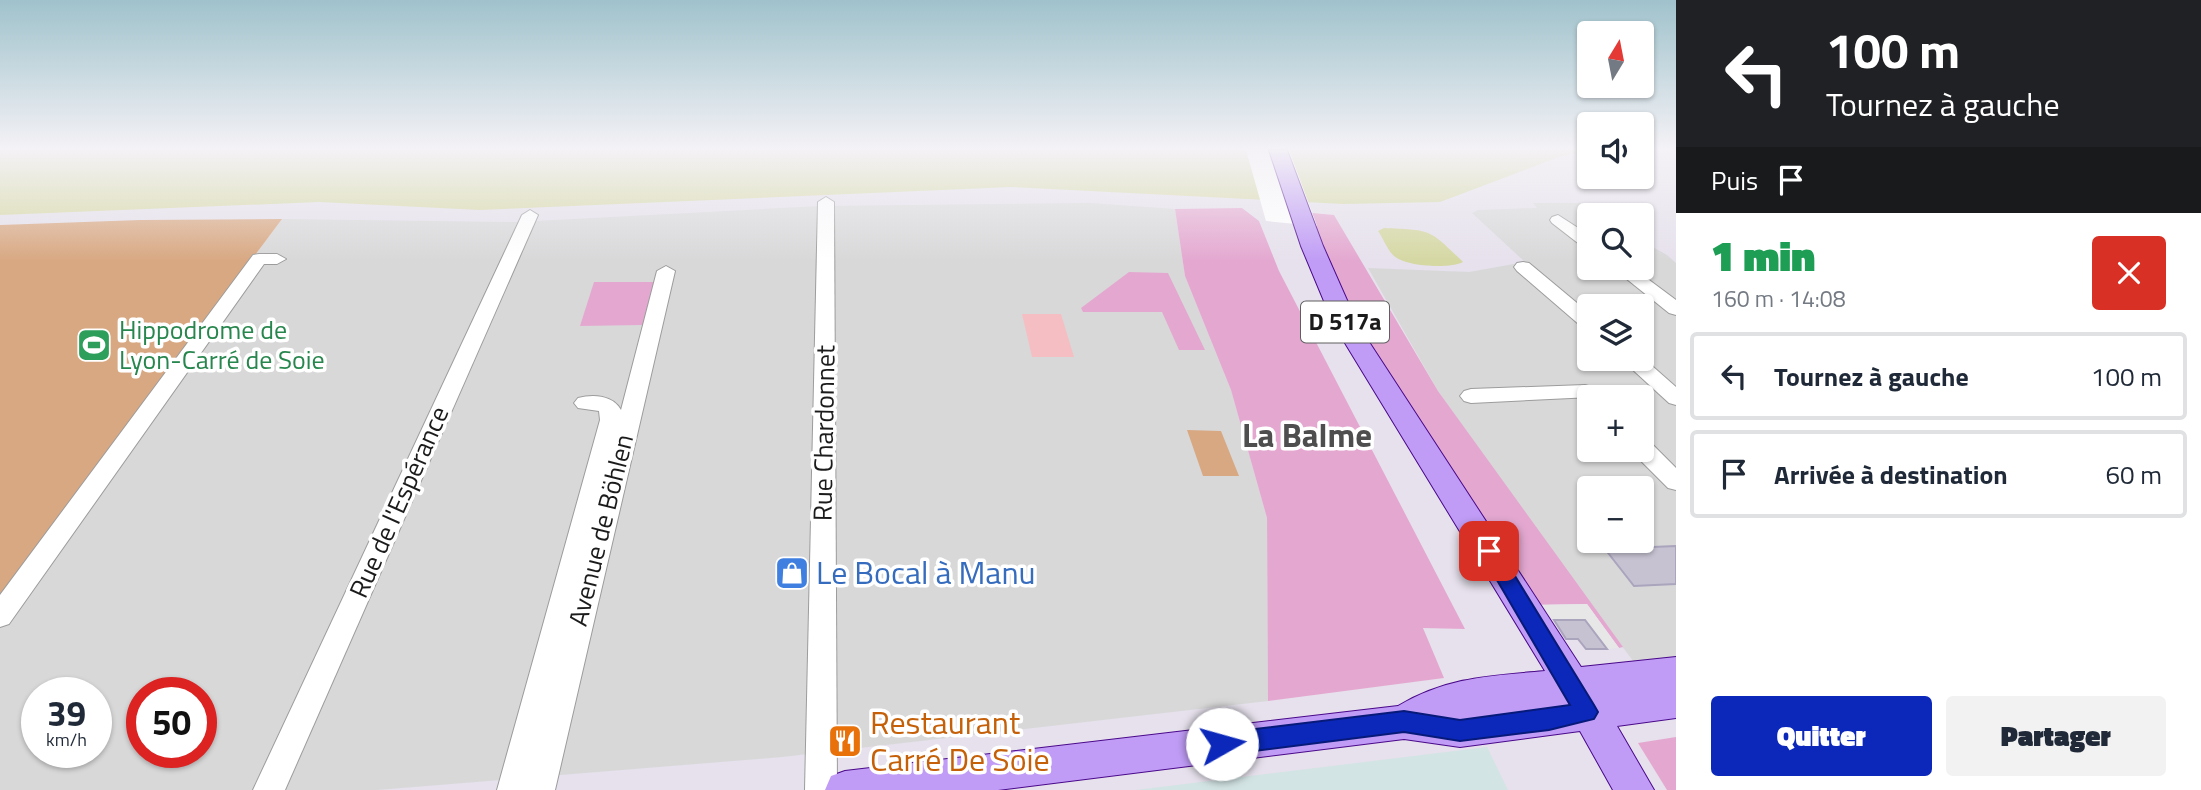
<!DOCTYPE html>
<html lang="fr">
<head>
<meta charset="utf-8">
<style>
  body { margin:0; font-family:"Titillium Web",sans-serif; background:#f2f2f3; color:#1f2937; height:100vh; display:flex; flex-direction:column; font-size:26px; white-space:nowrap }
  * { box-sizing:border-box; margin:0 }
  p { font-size:23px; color:#747a83 }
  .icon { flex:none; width:38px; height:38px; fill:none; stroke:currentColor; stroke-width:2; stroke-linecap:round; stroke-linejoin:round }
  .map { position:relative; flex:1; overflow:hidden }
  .side { display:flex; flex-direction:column; background:#fff; width:525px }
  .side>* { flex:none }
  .top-card { background:#202124; color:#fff; overflow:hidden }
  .needle { width:46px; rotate:10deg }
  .buttons { position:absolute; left:1577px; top:21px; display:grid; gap:14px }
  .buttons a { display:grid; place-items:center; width:77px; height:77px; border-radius:7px; background:#fff; box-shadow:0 2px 5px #0004; font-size:35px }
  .speed { position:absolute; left:21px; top:677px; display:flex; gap:14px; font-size:35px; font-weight:700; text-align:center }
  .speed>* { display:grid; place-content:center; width:91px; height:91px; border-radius:50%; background:#fff; box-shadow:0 2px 5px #0004; line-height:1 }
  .speed small { font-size:18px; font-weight:400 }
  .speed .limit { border:10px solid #d22; background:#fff; color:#111 }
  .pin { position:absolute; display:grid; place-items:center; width:60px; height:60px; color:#fff; margin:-30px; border-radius:14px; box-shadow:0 4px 10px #0006 }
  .me { position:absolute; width:77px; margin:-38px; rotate:83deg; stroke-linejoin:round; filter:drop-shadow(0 0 5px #0008) }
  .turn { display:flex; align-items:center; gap:24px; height:147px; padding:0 35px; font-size:32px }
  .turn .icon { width:91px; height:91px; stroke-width:2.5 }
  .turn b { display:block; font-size:49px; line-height:60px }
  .then { display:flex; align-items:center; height:66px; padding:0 35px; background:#0003; gap:14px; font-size:26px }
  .round { display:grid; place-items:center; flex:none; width:74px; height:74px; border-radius:7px; background:#f2f2f3 }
  .summary { display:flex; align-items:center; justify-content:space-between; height:119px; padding:0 35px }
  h1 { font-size:42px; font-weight:800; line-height:52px; color:#1e9e55 }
  .button { display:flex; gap:14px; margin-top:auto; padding:14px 35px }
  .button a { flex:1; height:80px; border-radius:7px; background:#0b28bb; color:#fff; font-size:28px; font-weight:800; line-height:80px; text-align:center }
  .button a+a { background:#f2f2f3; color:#1f2937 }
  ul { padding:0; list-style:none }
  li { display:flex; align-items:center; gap:21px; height:88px; margin:0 14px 10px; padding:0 21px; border:4px solid #e0e1e3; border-radius:7px }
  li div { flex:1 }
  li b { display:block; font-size:26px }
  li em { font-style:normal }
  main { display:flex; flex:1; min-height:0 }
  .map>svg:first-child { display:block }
</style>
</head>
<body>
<main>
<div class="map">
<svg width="1676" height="790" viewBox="0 0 1676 790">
  <rect width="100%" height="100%" fill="#e6e1ec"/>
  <!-- residential -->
  <g fill="#d8d8d9" fill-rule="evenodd">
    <path d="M1091,203L1175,209L1185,276L1231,390L1267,518L1268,701L782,757L377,790H0V596L282,219L516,222L820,206ZM37,693H96V752H37ZM142,693H201V752H142Z"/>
    <path d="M1533,203H1580L1599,215H1589V268H1642V241L1667,255L1676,263V718L1573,581L1438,391L1368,268L1469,272L1525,262L1472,213L1478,210L1537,208ZM1589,306H1642V359H1589ZM1589,397H1642V450H1589ZM1589,488H1642V541H1589Z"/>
  </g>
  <!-- industrial -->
  <polygon fill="#d3e4e5" points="1487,747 1508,790 1136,790"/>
  <!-- grass -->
  <g fill="#e4a8d0">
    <polygon points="1242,208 1259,221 1279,271 1465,629 1423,628 1444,678 1268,701 1267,518 1231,390 1185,276 1175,209"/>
    <polygon points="1312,213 1334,215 1438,391 1623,647 1619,648 1587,604 1531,605 1418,425 1341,295 1311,225 1316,225"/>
    <polygon points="1129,272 1168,273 1205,350 1179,350 1162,312 1083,312 1081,308"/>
    <polygon points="594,282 654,282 643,325 580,326"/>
    <polygon points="1676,737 1676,790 1667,790 1638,743"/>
  </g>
  <!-- park -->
  <polygon fill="#f5bec3" points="1022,314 1061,314 1074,357 1032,357"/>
  <!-- pitch -->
  <g fill="#d8a882">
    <polygon points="282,219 0,596 0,225 140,220"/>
    <polygon points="1187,430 1221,431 1239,476 1203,476"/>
  </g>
  <!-- parking -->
  <polygon fill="#e7e7e7" points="1587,604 1619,648 1607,649 1585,620 1542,620 1531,605"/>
  <!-- water -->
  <g fill="#d5d8a3">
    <polygon points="0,150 1589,150 1559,157 1440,202 1343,204 1011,187 480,210 319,202 0,215"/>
    <path d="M1384,228C1432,230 1429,229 1463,262C1450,269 1404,267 1393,255C1387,249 1383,238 1378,231Z"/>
  </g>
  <!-- pier -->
  <polygon fill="#fff" points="1246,150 1289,150 1317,226 1266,221"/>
  <!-- building -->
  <g fill="#c6c2d2" stroke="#aba4bd" stroke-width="2">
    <polygon points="1676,546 1676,584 1634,586 1605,549"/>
    <polygon points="1554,620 1585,620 1607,649 1586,649 1578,639 1566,639"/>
  </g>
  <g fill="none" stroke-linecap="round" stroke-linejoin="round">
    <!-- minor casing -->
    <g stroke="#9c9c9c" stroke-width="2">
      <g id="minor">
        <polygon points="826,197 834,202 837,790 805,790 818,202"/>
        <polygon points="530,210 538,215 285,790 253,790 522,215"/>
        <polygon points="1558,215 1589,235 1589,248 1583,247 1552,223 1550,220 1552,217"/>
        <polygon points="259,254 277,254 286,259 277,264 264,264 9,624 0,627 0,595 253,255"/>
        <polygon points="1523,262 1529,263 1589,313 1589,329 1582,327 1517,271 1514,267 1517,263"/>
        <path d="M666,266L675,271L555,790H497L600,420L599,411L578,408L574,403L578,398C593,394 613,395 621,410L657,271Z"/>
        <polygon points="1613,268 1633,268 1676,300 1676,315 1669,313"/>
        <polygon points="1642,357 1676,387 1676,405 1669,403 1621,359"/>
        <polygon points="1585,385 1592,387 1595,392 1592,397 1471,403 1464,401 1460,396 1464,391 1471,389"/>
        <polygon points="1642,440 1650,442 1676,468 1676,490 1668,488 1634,454 1632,450 1642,450"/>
      </g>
    </g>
    <!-- major casing -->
    <g stroke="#49088a" stroke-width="2">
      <path id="major" d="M1269,150H1287L1323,246L1358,325L1581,667L1676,657V718L1617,726L1654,790H1613L1580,731L1460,747L1404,739L998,790H825L831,776L845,771L1398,706C1447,677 1489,676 1545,671L1334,325L1301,246Z"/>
    </g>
    <!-- minor -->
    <use href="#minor" fill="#fff" fill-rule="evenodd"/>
    <!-- major -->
    <use href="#major" fill="#c09cf6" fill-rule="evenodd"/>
  </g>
  <!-- sky -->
  <linearGradient id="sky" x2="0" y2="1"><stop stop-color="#a0c2cc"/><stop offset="0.57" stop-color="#f4f2f6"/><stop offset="1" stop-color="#f4f2f6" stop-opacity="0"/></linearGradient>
  <rect width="1676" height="261" fill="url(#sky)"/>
  <!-- route -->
  <polygon fill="#0b28bb" stroke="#071a7a" stroke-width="2" points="1489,543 1496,545 1594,705 1598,712 1594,719 1549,730 1460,741 1404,732 1222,755 1213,752 1210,744 1213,736 1222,733 1404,711 1460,720 1570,705 1480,551 1483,545"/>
  <!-- icons -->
  <defs>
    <g id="stadium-square" transform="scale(1.75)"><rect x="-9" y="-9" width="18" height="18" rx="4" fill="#2e9e5b" stroke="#fff"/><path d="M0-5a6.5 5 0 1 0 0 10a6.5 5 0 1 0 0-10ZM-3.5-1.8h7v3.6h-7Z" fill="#fff"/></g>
    <g id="shop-square" transform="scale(1.75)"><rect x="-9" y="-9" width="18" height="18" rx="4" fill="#3f7fe0" stroke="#fff"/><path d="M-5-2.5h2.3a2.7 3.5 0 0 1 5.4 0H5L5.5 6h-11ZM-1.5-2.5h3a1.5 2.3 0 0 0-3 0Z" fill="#fff"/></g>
    <g id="restaurant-square" transform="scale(1.75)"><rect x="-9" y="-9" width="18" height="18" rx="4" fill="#e8710a" stroke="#fff"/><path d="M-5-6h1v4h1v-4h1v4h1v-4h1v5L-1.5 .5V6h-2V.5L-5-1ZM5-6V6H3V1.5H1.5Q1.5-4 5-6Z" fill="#fff"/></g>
  </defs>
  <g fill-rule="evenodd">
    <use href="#stadium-square" x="94" y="345"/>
    <use href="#shop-square" x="792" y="573"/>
    <use href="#restaurant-square" x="845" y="741"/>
  </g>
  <g text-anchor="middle" stroke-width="7" stroke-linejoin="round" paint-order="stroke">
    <!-- shield labels -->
    <rect fill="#fff" stroke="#5f5f5f" stroke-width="2" x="1301" y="301.5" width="88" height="41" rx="5"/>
    <g font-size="24" font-weight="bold" fill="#1b1b1b">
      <text x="1345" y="330">D 517a</text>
    </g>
    <!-- leisure labels -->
    <g font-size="26" fill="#27864d" stroke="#fff" text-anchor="start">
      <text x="119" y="339">Hippodrome de<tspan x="119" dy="30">Lyon-Carré de Soie</tspan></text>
    </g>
    <!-- street labels -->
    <g font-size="26" fill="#1b1b1b" stroke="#fff">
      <text transform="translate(824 433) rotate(-89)" y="9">Rue Chardonnet</text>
      <text transform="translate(399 502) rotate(-66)" y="9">Rue de l'Espérance</text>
      <text transform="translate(601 530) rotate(-76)" y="9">Avenue de Böhlen</text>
    </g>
    <!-- near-shop labels -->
    <g font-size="32" fill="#366cbe" stroke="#fff" text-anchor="start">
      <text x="816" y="584">Le Bocal à Manu</text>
    </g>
    <!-- near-food labels -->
    <g font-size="32" fill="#c56008" stroke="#fff" text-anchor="start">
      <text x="870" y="734">Restaurant<tspan x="870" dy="37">Carré De Soie</tspan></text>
    </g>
    <!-- district labels -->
    <g font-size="33" font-weight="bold" fill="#4e4e4e" stroke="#fff">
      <text x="1307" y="447">La Balme</text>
    </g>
  </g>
</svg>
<div class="buttons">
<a><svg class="needle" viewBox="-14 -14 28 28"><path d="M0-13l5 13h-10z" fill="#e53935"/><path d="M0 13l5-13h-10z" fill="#747a83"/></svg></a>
<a><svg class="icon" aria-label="sound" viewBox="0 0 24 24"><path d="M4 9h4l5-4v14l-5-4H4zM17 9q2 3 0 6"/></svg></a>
<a><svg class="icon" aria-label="search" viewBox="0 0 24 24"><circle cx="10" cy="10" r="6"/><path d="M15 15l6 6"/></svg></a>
<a><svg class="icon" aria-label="layers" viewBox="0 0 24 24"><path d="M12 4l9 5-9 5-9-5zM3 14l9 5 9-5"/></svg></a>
<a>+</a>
<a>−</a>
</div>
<div class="speed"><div>39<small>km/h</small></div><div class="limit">50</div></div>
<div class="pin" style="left:1489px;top:551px;background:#d93025"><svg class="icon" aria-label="arrive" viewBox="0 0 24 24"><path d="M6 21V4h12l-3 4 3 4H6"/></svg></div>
<svg class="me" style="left:1222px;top:744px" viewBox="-20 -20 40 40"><circle r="19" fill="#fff"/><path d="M0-13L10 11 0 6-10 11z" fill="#0b28bb"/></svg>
</div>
<section class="side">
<div class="top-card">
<div class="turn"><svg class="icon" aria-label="left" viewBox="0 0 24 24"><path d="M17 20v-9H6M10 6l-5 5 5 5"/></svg><div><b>100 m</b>Tournez à gauche</div></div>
<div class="then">Puis<svg class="icon" aria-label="arrive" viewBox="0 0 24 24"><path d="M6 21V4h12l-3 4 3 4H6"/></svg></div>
</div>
<div class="summary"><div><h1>1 min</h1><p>160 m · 14:08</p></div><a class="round" style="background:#d93025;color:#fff"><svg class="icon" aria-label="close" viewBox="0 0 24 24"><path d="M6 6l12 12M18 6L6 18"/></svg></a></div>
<ul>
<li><svg class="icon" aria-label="left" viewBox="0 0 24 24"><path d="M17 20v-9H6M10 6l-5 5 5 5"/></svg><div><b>Tournez à gauche</b></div><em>100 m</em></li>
<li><svg class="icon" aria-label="arrive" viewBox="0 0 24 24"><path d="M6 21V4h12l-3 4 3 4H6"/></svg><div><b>Arrivée à destination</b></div><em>60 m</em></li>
</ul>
<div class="button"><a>Quitter</a><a>Partager</a></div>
</section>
</main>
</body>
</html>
